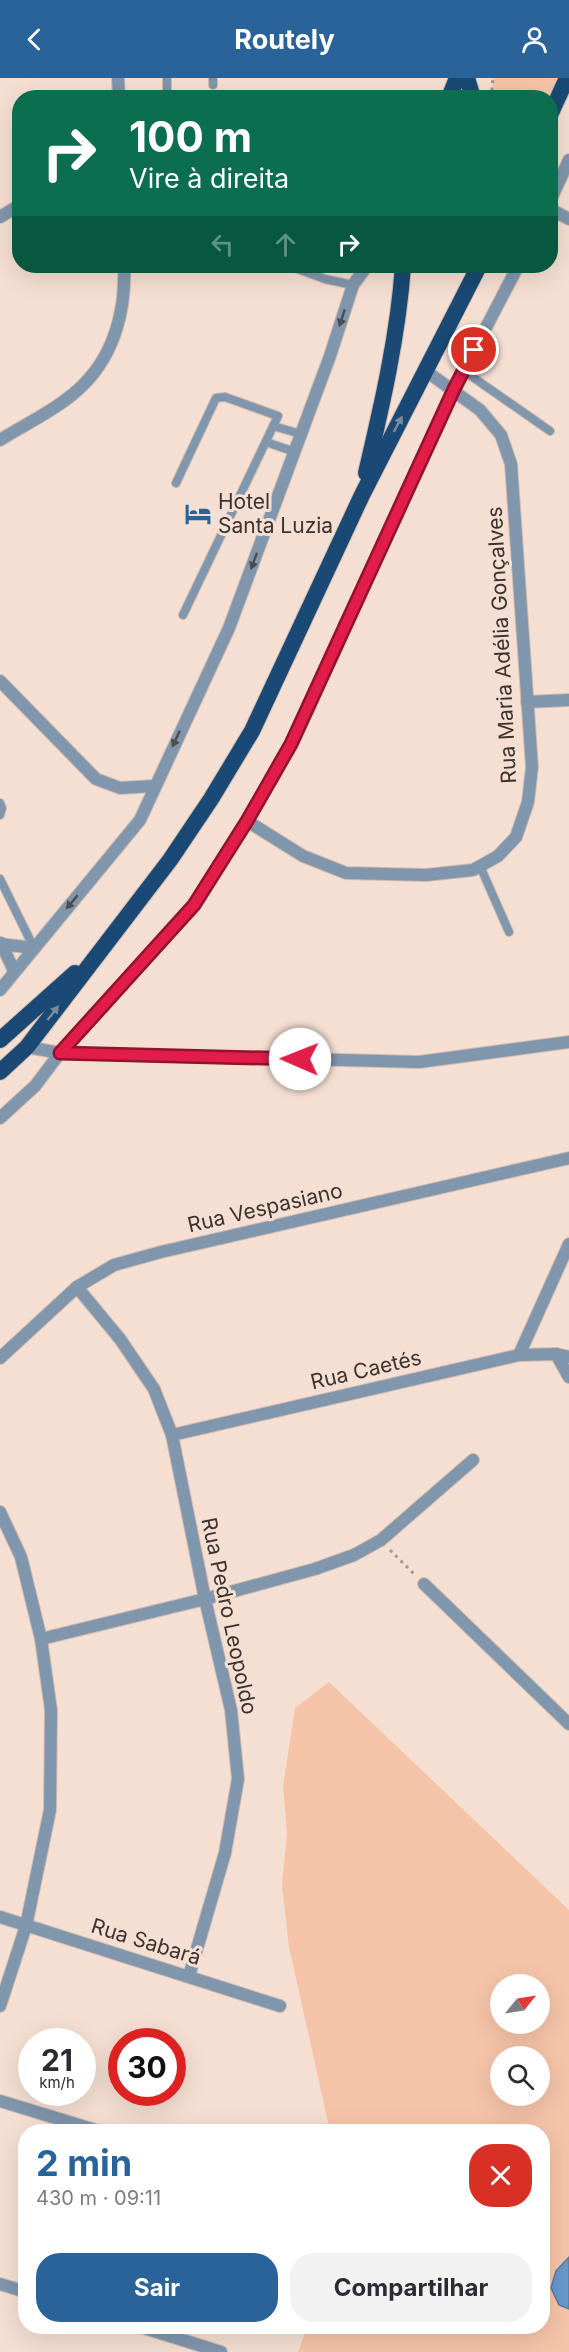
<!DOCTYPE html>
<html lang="pt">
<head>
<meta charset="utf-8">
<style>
  body { margin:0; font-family:Inter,sans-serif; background:#f2f2f3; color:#2b2b33; height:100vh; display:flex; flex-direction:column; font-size:22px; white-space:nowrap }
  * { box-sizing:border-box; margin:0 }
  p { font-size:20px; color:#7c7c81 }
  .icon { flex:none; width:33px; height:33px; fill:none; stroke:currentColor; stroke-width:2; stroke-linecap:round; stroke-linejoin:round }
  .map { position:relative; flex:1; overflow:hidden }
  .panel { position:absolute; left:18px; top:2046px; width:532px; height:210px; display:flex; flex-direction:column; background:#fff; border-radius:24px; box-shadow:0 6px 24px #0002 }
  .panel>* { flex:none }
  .hud { position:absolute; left:12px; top:12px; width:546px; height:183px; border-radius:24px; box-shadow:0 6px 24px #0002; background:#0b6e4f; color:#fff; overflow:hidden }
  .needle { width:39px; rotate:60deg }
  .fabs { position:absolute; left:490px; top:1896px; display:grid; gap:12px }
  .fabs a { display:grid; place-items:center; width:60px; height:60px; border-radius:50%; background:#fff; box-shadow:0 6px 24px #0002; font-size:30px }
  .speed { position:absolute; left:18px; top:1950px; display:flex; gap:12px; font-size:30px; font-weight:700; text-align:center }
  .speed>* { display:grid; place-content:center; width:78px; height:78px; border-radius:50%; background:#fff; box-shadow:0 6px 24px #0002; line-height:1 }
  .speed small { font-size:15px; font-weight:400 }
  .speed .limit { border:9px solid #d22; background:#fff; color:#111 }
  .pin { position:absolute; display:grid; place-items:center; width:51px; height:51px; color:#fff; margin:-26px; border:3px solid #fff; border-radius:50%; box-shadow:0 2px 6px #0007 }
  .me { position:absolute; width:66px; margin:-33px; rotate:271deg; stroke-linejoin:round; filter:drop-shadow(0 0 4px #0008) }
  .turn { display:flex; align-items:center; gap:21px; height:126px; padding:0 18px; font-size:27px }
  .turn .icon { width:78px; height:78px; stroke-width:2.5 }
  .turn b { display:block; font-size:42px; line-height:51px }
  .lanes { display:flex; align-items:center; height:57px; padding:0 18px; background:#0003; justify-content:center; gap:30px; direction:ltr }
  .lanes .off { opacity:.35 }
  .round { display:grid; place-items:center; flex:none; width:63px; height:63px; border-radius:24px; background:#f2f2f3 }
  .overview { display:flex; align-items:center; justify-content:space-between; height:102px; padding:0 18px }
  h1 { font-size:36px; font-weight:700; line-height:45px; color:#29639a }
  .cta { display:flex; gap:12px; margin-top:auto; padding:12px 18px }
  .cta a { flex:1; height:69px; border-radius:24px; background:#29639a; color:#fff; font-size:24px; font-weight:700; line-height:69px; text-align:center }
  .cta a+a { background:#f2f2f3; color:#2b2b33 }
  header { display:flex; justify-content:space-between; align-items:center; height:78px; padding:0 18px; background:#29639a; color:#fff; font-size:27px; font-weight:700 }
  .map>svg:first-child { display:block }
</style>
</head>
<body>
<header><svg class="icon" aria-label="back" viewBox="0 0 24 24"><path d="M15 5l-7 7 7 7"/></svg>Routely<svg class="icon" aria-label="person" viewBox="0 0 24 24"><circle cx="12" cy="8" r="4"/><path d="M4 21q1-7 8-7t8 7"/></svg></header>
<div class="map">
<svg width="569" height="2274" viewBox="0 0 569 2274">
  <rect width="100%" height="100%" fill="#f5dfd2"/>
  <!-- green -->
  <g fill="#f5c4a8" fill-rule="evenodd">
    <polygon points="493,0 563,0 550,20 491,20"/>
    <path d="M329,1604L569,1832V2274H298L307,2249L543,2248V2054L330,2053L289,1869L282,1807L287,1755L283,1708L295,1630ZM501,1906H540V1946H501ZM501,1978H540V2018H501Z"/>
  </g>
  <!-- water -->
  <polygon fill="#6799ce" stroke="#5a7a9e" stroke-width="1.5" points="569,2179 569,2231 559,2227 551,2210 556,2193"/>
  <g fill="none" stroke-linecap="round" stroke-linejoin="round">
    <!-- service casing -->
    <g stroke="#d0bdb1" stroke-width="10">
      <g id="service">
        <polyline points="213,0 213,7"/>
        <polyline points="167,20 167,0"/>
        <polyline points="290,188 325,201 353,207"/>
        <polyline points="464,293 550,353"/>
        <polyline points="273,348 301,356"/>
        <polyline points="266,364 295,374"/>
        <polyline points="176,405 216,320 225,319 278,338 183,537"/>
        <polyline points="0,725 2,730 0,737"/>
        <polyline points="480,788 509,854"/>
        <polyline points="0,801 34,870"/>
      </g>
    </g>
    <!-- minor casing -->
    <g stroke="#d0bdb1" stroke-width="14">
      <g id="minor">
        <polyline points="118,0 119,20"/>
        <polyline points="550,123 569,82"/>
        <polyline points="550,131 569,141"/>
        <polyline points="0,139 20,127"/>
        <path d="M0,362C27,345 62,329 84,306C115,275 126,230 124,188"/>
        <polyline points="0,603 96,701 120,710 154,708"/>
        <polyline points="527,624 569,622"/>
        <polyline points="247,743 303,778 346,795 426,797 473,792 498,778 516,759 528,724 532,689 511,386 501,357 480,332 426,293"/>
        <polyline points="1,865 14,893"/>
        <polyline points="0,866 34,870"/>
        <polyline points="0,912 140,742 229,550 330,278 353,207 367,188"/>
        <polyline points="27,969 60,975 419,984 569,964"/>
        <polyline points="0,1040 35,1008 60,975 194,827 247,743 291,666 454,311 518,188"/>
        <polyline points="77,1209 120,1261 154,1311 172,1357 205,1521 231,1632 238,1701 225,1775 189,1898"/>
        <polyline points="556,1276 569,1299"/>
        <polyline points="519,1277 569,1166"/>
        <polyline points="0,1280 77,1209 114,1187 161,1174 569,1080"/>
        <polyline points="172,1357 519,1277 556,1276 569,1279"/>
        <polyline points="0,1434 21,1479 41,1561 51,1632 50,1732 26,1848 0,1928"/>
        <polyline points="424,1506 569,1646"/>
        <polyline points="41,1561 205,1521 315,1491 354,1477 381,1462 473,1382"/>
        <polyline points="0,1839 280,1928"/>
        <polyline points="0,2023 102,2054"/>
        <polyline points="0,2206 26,2214"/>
        <polyline points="138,2248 221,2274"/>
      </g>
    </g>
    <!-- trunk casing -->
    <g stroke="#d0bdb1" stroke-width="18">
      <g id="trunk">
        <polyline points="467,0 473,20"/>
        <polyline points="449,20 457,0"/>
        <polyline points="550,37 567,0"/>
        <path d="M366,395C382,327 398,258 403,188"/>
        <polyline points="0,962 75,895"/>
        <polyline points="0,994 27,969 170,782 211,721 252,653 362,417 479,188"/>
      </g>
    </g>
    <!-- path -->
    <g stroke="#a7978d" stroke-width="3" stroke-dasharray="3 4.5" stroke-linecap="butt">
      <polyline points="491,20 493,0"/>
      <polyline points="390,1472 415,1497"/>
    </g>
    <!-- service -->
    <use href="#service" stroke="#8096ad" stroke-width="8"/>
    <!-- minor -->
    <use href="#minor" stroke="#8096ad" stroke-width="12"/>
    <!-- trunk -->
    <use href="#trunk" stroke="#194974" stroke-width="16"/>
  </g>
  <!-- one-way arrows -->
  <defs><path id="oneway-solid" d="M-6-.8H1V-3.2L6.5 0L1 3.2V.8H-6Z" transform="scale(1.5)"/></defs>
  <g fill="#4d4c4e">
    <use href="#oneway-solid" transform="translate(342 240) rotate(108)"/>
    <use href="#oneway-solid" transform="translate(254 483) rotate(110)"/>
    <use href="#oneway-solid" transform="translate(176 661) rotate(115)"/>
    <use href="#oneway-solid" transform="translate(72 824) rotate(130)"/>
  </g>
  <g fill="#7c8c9e">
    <use href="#oneway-solid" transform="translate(398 346) rotate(-62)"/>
    <use href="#oneway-solid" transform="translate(53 935) rotate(-52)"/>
  </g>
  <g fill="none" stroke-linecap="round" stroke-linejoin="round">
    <!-- route casing -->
    <g stroke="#92132f" stroke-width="15">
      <polyline id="route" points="300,981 60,975 194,827 247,743 291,666 454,311 474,272"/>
    </g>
    <!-- route -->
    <use href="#route" stroke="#e11d48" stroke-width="10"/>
  </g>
  <!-- icons -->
  <defs>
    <g id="hotel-bare" transform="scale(2.07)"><path d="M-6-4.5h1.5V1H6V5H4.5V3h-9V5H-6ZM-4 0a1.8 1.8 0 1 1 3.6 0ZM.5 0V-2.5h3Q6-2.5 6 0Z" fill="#29639a" stroke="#f5dfd2" stroke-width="2.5" paint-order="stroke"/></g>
  </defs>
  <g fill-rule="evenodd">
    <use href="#hotel-bare" x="198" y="436"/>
  </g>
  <g text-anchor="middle" stroke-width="6" stroke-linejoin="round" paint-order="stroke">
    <!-- poi labels -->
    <g font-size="21" fill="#3c332f" stroke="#f5dfd2" text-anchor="start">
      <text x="218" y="431">Hotel<tspan x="218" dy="24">Santa Luzia</tspan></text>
    </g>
    <!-- street labels -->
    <g font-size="21" fill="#3c332f" stroke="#f5dfd2">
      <text transform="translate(502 567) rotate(-93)" y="7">Rua Maria Adélia Gonçalves</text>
      <text transform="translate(265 1130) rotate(-13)" y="7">Rua Vespasiano</text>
      <text transform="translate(366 1292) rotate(-13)" y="7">Rua Caetés</text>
      <text transform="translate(229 1538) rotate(78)" y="7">Rua Pedro Leopoldo</text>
      <text transform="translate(146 1864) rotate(17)" y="7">Rua Sabará</text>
    </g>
  </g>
</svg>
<div class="fabs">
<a><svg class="needle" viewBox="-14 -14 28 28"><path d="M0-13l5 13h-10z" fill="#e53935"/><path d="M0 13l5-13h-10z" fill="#7c7c81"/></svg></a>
<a><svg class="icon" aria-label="search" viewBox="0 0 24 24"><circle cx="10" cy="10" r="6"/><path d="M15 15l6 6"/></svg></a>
</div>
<div class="speed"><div>21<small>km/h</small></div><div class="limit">30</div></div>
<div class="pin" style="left:474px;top:272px;background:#d93025"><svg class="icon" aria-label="arrive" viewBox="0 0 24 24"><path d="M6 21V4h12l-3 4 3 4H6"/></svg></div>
<svg class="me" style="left:300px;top:981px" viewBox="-20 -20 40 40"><circle r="19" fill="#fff"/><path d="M0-13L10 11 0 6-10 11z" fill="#e11d48"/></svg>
<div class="hud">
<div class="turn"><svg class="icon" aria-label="right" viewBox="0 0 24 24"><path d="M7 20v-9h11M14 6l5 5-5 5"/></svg><div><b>100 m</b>Vire à direita</div></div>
<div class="lanes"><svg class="icon off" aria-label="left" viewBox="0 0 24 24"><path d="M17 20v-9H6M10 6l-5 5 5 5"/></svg><svg class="icon off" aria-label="ahead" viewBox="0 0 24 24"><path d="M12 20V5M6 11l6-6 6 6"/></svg><svg class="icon" aria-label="right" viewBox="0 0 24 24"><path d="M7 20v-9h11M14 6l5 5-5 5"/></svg></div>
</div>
<section class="panel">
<div class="overview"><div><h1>2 min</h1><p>430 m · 09:11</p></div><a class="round" style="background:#d93025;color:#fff"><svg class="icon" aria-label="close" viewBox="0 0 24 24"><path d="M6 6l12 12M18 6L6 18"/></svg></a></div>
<div class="cta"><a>Sair</a><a>Compartilhar</a></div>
</section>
</div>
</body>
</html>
